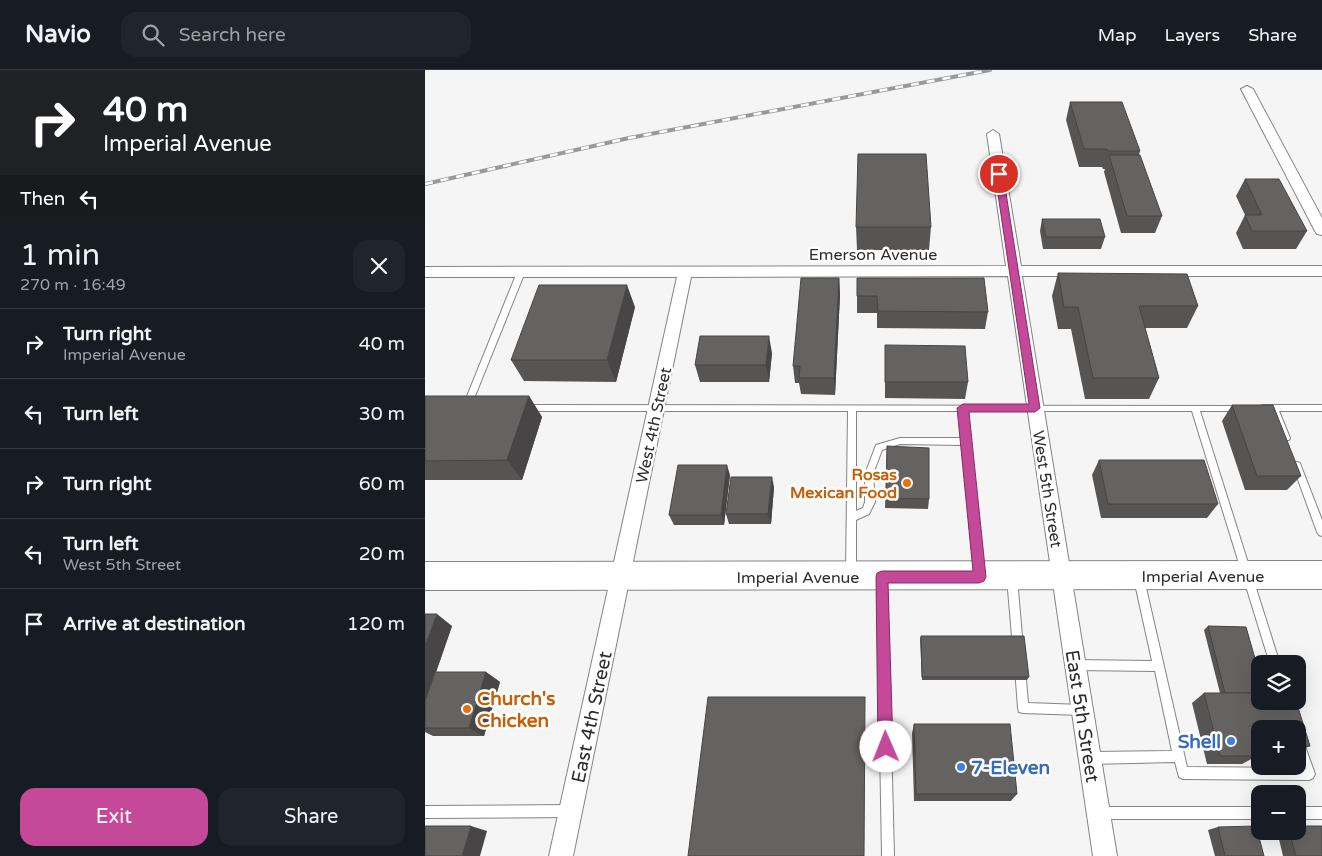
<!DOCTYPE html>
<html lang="en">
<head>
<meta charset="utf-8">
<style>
  body { margin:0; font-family:"Varela Round",sans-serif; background:#20242c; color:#f1f3f6; height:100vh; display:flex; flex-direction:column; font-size:19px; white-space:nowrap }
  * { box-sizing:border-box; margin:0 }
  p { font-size:16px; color:#9ea1a6 }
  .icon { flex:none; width:28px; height:28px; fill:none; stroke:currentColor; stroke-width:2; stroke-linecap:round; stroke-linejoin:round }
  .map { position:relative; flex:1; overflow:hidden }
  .drawer { display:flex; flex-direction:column; background:#171b24; width:425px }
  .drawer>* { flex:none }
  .top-card { background:#202124; color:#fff; overflow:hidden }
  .fabs { position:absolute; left:826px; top:585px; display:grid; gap:10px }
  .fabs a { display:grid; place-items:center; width:55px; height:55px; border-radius:10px; background:#171b24; box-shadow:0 5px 20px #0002; font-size:25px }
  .pin { position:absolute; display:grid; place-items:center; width:42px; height:42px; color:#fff; margin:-21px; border:2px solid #fff; border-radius:50%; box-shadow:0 1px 5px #0007 }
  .me { position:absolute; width:55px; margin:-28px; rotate:359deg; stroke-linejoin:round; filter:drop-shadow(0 0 4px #0008) }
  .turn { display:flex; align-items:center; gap:18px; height:105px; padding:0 20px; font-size:22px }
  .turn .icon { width:65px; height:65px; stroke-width:2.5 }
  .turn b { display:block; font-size:35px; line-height:42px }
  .then { display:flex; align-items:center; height:48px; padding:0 20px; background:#0003; gap:10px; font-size:19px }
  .round { display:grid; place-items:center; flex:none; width:52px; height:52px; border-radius:15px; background:#20242c }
  .overview { display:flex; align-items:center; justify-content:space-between; height:85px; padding:0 20px }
  h1 { font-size:30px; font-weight:600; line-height:38px }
  .action { display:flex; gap:10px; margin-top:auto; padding:10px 20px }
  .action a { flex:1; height:58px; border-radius:15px; background:#c54999; color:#fff; font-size:20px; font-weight:600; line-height:58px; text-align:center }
  .action a+a { background:#20242c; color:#f1f3f6 }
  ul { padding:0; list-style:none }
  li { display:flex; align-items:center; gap:15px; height:70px; padding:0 20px; border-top:1px solid #363941 }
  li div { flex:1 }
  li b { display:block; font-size:19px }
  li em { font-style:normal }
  header { display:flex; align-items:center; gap:30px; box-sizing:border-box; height:70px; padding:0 25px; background:#171b24; border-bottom:1px solid #363941 }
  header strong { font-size:24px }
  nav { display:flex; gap:28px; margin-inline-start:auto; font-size:18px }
  .search { width:350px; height:45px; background:#20242c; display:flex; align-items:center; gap:12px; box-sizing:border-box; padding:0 18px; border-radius:15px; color:#9ea1a6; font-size:19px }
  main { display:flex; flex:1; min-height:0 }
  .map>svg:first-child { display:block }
</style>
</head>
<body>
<header>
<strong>Navio</strong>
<div class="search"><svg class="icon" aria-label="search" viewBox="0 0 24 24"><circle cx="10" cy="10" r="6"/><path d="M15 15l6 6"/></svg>Search here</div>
<nav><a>Map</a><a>Layers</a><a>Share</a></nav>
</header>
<main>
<section class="drawer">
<div class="top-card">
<div class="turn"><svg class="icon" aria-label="right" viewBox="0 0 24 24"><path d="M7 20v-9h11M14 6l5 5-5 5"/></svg><div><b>40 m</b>Imperial Avenue</div></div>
<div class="then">Then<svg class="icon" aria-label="left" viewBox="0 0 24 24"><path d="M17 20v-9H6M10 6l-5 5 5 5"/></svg></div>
</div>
<div class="overview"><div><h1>1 min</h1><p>270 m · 16:49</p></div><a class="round"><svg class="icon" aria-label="close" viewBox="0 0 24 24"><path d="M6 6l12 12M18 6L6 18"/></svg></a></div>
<ul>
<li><svg class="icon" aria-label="right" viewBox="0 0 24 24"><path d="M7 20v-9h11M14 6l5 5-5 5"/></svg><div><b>Turn right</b><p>Imperial Avenue</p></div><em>40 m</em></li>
<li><svg class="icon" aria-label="left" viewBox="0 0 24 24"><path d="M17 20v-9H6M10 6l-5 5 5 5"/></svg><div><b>Turn left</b></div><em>30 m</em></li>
<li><svg class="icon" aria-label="right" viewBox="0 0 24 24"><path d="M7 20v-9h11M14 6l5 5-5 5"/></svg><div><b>Turn right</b></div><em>60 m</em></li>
<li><svg class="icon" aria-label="left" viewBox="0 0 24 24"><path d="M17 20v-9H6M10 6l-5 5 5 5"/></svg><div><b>Turn left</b><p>West 5th Street</p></div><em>20 m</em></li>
<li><svg class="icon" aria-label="arrive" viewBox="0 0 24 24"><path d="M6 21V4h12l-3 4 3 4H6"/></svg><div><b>Arrive at destination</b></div><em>120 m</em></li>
</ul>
<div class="action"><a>Exit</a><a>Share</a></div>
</section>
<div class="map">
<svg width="897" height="786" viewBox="0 0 897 786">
  <rect width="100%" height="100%" fill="#f5f5f6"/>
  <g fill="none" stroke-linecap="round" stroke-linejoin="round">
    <!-- lane casing -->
    <g stroke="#848486" stroke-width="2">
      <g id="lane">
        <polygon points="93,200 96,200 100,202 46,336 45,338 39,338 38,336"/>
        <path d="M100,335L820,336L821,338L820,340L817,341H775L855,594H845L767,341H542L559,502L557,505L554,506L551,505L549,502L537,375L475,374L457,380L448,404L450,432L444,444L431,450V503L429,506L426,507L423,506L421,503L423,341H100L96,338ZM431,341H534L537,368H475L451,375L440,404V432L438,438L431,441Z"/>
        <polygon points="838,335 897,335 897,341 854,341 865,368 864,370 858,370 857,368 846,341 835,340 834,338 835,336"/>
        <polygon points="872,392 875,393 876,396 897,450 897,466 894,465 892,462 868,396 869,393"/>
        <polygon points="457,503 460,504 462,507 469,786 457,786 452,507 454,504"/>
        <polygon points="587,504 590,505 592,508 598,578 597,582 593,583 589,582 588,578 582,508 584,505"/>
        <polygon points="714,505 717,506 719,509 762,697 876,698 872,686 872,663 876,664 877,668 890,704 888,708 884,710 758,709 754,707 750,692 665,694 661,692 659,688 661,684 665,682 747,681 730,601 650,600 646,599 645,595 646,591 650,590 727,591 709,509 711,506"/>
        <polygon points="595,593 599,594 600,598 603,633 657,635 661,636 662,640 661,644 657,645 598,643 594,642 593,638 590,598 591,594"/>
        <polygon points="146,735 150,737 152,741 150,745 146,747 0,748 0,736"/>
        <polygon points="674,737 835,737 835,749 674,749 670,747 668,743 670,739"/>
        <rect x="872" y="737" width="25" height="12"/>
      </g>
    </g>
    <!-- street casing -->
    <g stroke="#848486" stroke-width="2">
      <g id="street">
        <polygon points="822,16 828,19 897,148 897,165 892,164 890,161 816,19"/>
        <polygon points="568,60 574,64 596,196 897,196 897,206 597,206 692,786 668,786 583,206 266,207 148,786 124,786 252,207 0,207 0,197 581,196 562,64"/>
      </g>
    </g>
    <!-- highway casing -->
    <g stroke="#848486" stroke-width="2">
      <polygon id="highway" points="897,491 897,519 0,520 0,492"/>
    </g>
    <!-- lane -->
    <use href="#lane" fill="#fff" fill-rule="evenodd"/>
    <!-- street -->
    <use href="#street" fill="#fff" fill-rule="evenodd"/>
    <!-- highway -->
    <use href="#highway" fill="#fff" fill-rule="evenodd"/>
    <!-- rail casing -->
    <g stroke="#99999a" stroke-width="4">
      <polyline id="rail" points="0,114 204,68 565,0"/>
    </g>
    <!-- rail -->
    <use href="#rail" stroke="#fff" stroke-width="2.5" stroke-dasharray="8" stroke-linecap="butt"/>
  </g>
  <!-- wall -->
  <g fill="#575554">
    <polygon points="645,32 715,81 714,85 737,146 730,163 696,163 679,102 680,99 678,99 677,97 654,97 641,50"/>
    <polygon points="820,109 882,161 871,179 818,179 811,163 820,145 811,126"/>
    <polygon points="617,149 680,167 676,179 618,179 615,161"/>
    <polygon points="431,157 506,157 504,180 432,180"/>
    <polygon points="633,203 773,236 762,258 720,258 734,308 724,329 660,329 646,259 633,259 627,226"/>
    <polygon points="414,208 415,225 410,325 376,324 374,313 370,313 368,296"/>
    <polygon points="432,208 563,242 560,259 452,258 452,243 432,243"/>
    <polygon points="210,237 191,312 99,311 86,290"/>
    <polygon points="460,275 543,312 540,329 460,328"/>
    <polygon points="347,283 344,312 275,312 270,295"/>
    <polygon points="0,326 104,326 117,347 97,410 0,410"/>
    <polygon points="807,335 876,406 862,420 820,420 797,351"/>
    <polygon points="462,376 504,429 503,439 460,438"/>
    <polygon points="674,390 793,434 782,448 676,448 667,405"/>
    <polygon points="305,405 299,455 249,455 244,445"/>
    <polygon points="349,417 346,454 304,454 301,444"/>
    <polygon points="0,544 27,556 11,602 61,602 75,612 59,666 8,666 0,662"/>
    <polygon points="783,556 821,557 835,606 835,631 871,631 885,676 872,682 872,659 835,659 835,684 831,684 832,686 817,694 782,694 767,633 779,623 795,623 779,560"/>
    <polygon points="496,566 604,607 602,610 497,610 495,569"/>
    <polygon points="489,654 592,724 586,731 489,731 487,663"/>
    <polygon points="793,757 839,786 790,786 783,760"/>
    <polygon points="852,761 872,761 897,786 858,786"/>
  </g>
  <!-- shaded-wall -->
  <g fill="#474545">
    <polygon points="414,208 415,225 410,325 409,308"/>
    <polygon points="202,215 210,237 191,312 182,290"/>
    <polygon points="344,266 347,283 344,312 341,295"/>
    <polygon points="104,326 117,347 97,410 82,390"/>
    <polygon points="302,395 305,405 299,455 296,445"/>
    <polygon points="347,407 349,417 346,454 343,444"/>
    <polygon points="12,544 27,556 0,634 0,577"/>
    <polygon points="61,602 75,612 59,666 44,658"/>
    <polygon points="46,756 62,761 55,786 37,786"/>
  </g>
  <!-- building -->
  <g fill="#656362" stroke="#474545">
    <polygon points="645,32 697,32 715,81 683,81 682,79 659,79"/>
    <polygon points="433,84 501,84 506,157 431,157"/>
    <polygon points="684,85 715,85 737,146 702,146"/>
    <polygon points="820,109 854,109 882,161 827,161 820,145 837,145"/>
    <polygon points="617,149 675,149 680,167 621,167"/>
    <polygon points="633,203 762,204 773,236 714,236 734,308 668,308 653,237 639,237"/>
    <polygon points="376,208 414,208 409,308 374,308 375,296 368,296"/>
    <polygon points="432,208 559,208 563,242 453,241 452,226 432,226"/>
    <polygon points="114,215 202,215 182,290 86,290"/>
    <polygon points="275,266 344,266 341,295 270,295"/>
    <polygon points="460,275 540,276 543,312 460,312"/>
    <polygon points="0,326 104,326 82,390 0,391"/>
    <polygon points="807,335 848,335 876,406 832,406"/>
    <polygon points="462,376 504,378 504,429 461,428"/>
    <polygon points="674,390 779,390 793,434 683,434"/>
    <polygon points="253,395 302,395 296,445 244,445"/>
    <polygon points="306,407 347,407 343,444 301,444"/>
    <polygon points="0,544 12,544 0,577"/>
    <polygon points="783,556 821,557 835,606 835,623 800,623"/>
    <polygon points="496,566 599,566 604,607 497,607"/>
    <polygon points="10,602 61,602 44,658 0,658 0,631"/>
    <polygon points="779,623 835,623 835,631 871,631 885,676 872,676 872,659 835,659 835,676 829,676 832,686 795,686"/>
    <polygon points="283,627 440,627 439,786 263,786"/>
    <polygon points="489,654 585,654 592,724 491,724"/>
    <polygon points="0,756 46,756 37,786 0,786"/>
    <polygon points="831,756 839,786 800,786 793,757"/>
    <polygon points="872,756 897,756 897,786 871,786 864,761 872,761"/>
  </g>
  <!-- route -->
  <polygon fill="#c54999" stroke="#802f63" points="574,101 578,104 615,338 610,342 544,342 561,507 559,511 554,513 463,513 468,677 466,682 461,684 456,682 453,677 451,507 452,503 457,501 548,501 532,338 538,334 604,334 570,104"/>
  <!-- markers -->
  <g fill="#e8710a" stroke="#fff" stroke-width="2">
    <circle cx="482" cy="413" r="5"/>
    <circle cx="42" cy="639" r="5"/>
  </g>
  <g fill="#3f7fe0" stroke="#fff" stroke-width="2">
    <circle cx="806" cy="671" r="5"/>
    <circle cx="536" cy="697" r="5"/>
  </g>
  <g text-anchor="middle" stroke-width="5" stroke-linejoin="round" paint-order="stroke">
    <!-- street labels -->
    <g font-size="16" fill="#2c2c2d" stroke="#fff">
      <text x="448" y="190">Emerson Avenue</text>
      <text transform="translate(228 355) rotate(-78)" y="6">West 4th Street</text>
      <text transform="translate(623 419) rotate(81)" y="6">West 5th Street</text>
      <text x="778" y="512">Imperial Avenue</text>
      <text x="373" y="513">Imperial Avenue</text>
    </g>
    <!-- food labels -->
    <g font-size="16" font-weight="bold" fill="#c56008" stroke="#fff" text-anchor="end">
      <text x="472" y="410">Rosas<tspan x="472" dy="18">Mexican Food</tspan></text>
    </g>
    <!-- near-food labels -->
    <g font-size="19" font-weight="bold" fill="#c56008" stroke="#fff" text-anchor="start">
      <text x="52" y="635">Church's<tspan x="52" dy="22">Chicken</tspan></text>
    </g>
    <!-- near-street labels -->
    <g font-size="19" fill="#2c2c2d" stroke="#fff">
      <text transform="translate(658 646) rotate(81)" y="7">East 5th Street</text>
      <text transform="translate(166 647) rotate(-78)" y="7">East 4th Street</text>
    </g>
    <!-- near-shop labels -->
    <g font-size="19" font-weight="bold" fill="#366cbe" stroke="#fff" text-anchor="end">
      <text x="796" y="678">Shell</text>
      <text x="546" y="704" text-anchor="start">7-Eleven</text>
    </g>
  </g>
</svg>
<div class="fabs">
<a><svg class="icon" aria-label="layers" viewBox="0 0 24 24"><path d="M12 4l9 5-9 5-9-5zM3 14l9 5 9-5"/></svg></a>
<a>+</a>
<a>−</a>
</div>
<div class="pin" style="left:574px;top:104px;background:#d93025"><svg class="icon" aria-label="arrive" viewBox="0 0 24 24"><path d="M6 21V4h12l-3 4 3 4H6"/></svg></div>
<svg class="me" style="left:461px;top:677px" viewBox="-20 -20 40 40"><circle r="19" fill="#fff"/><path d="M0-13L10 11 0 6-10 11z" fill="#c54999"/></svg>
</div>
</main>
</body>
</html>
